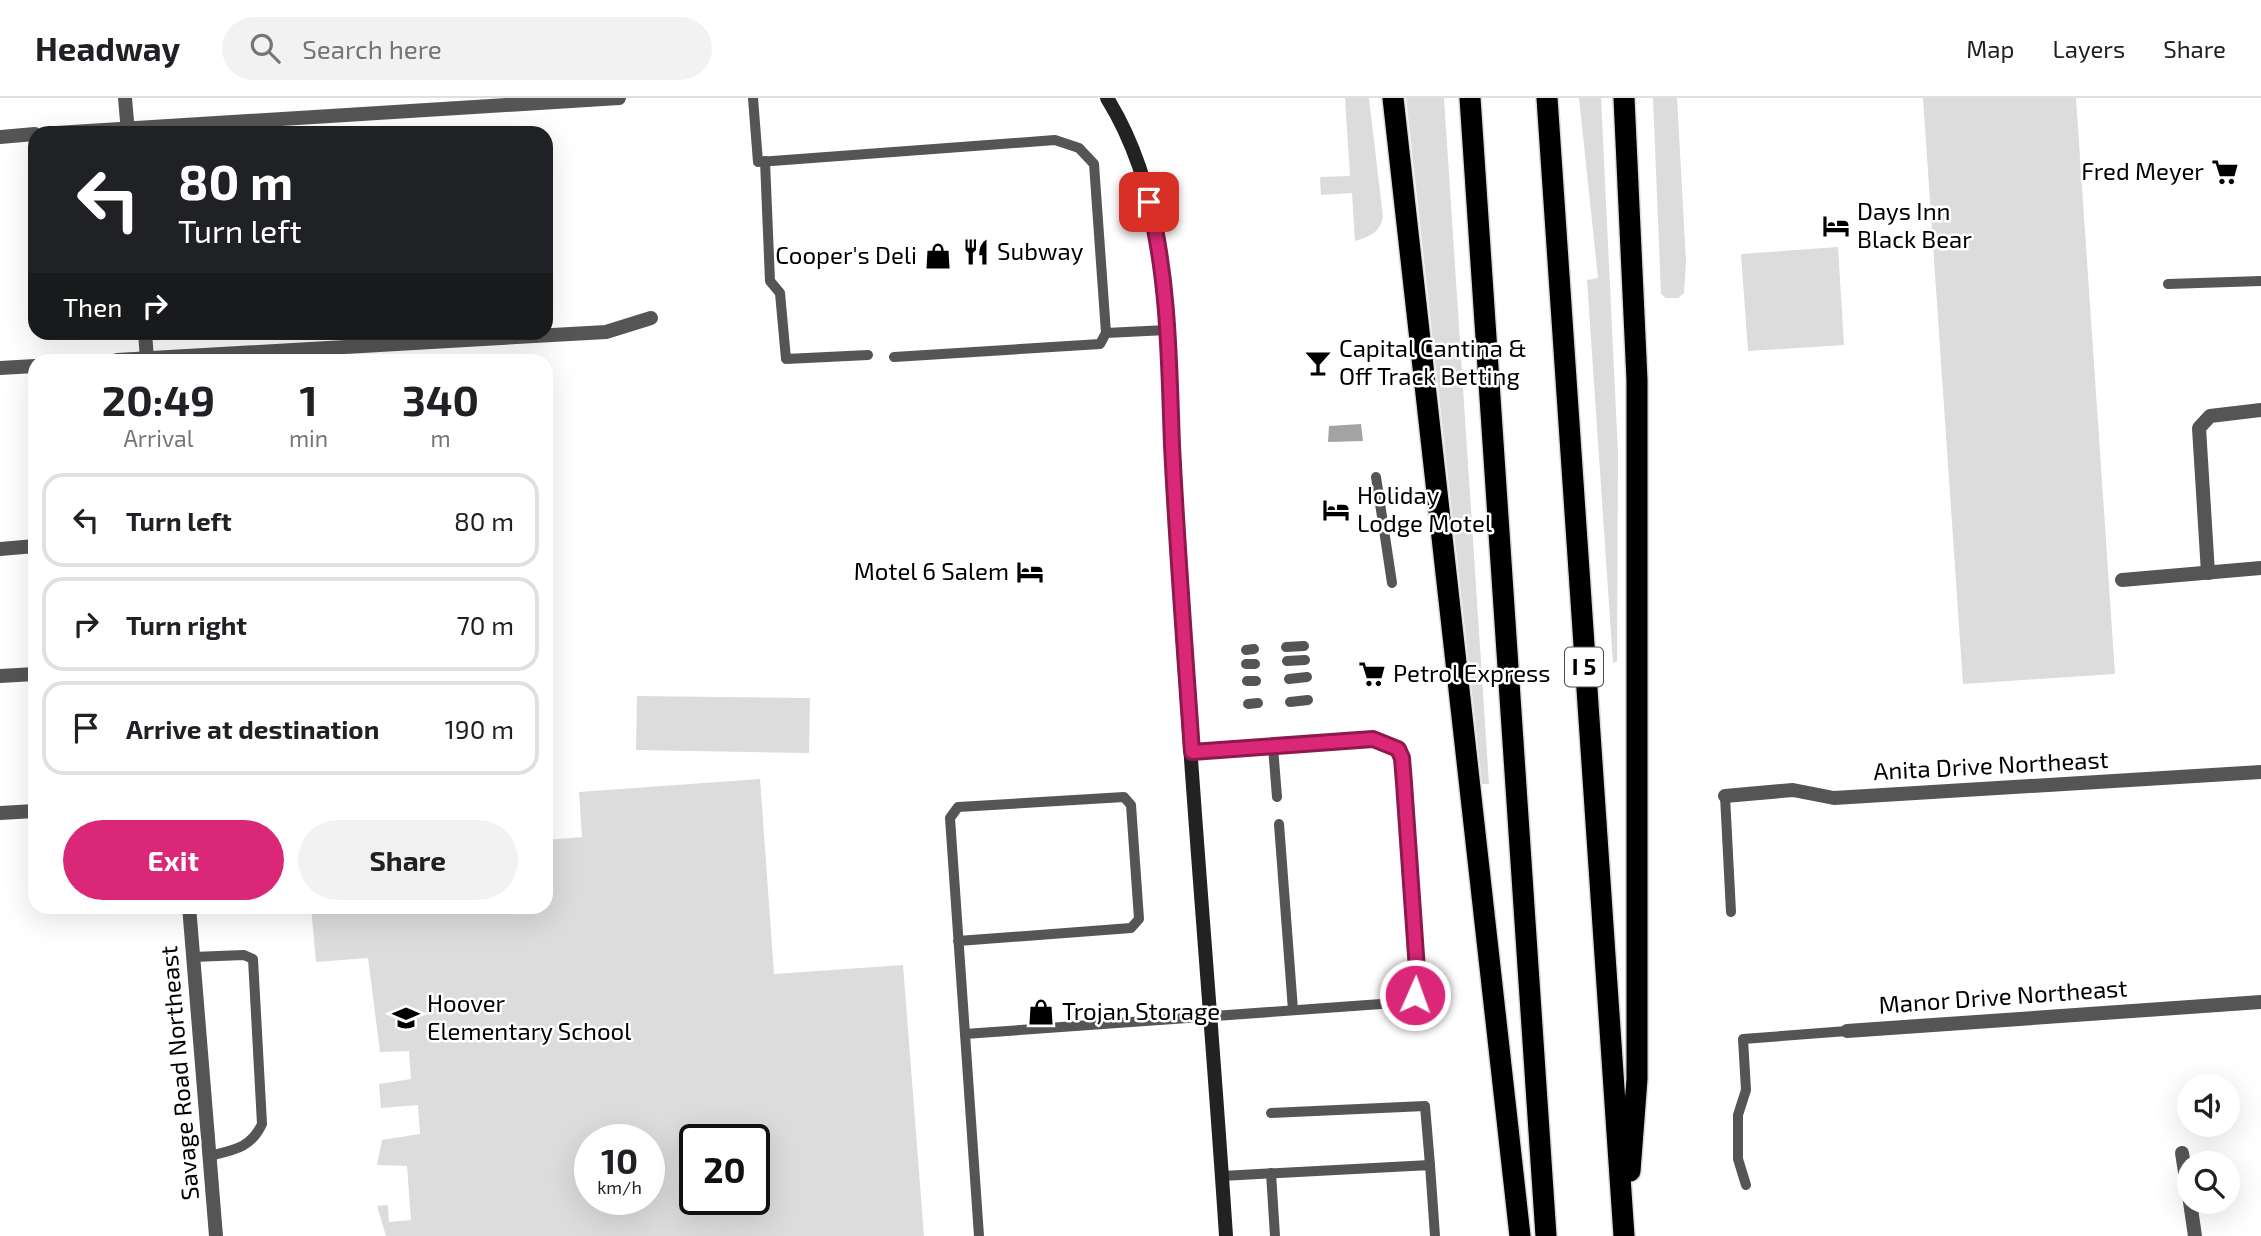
<!DOCTYPE html>
<html lang="en">
<head>
<meta charset="utf-8">
<style>
  body { margin:0; font-family:"Exo 2",sans-serif; background:#f2f2f2; color:#202124; height:100vh; display:flex; flex-direction:column; font-size:26px; white-space:nowrap }
  * { box-sizing:border-box; margin:0 }
  p { font-size:23px; color:#757577 }
  .icon { flex:none; width:38px; height:38px; fill:none; stroke:currentColor; stroke-width:2; stroke-linecap:round; stroke-linejoin:round }
  .map { position:relative; flex:1; overflow:hidden }
  .panel { position:absolute; left:28px; top:256px; width:525px; height:560px; display:flex; flex-direction:column; background:#fff; border-radius:21px; box-shadow:0 7px 28px #0002 }
  .panel>* { flex:none }
  .banner { position:absolute; left:28px; top:28px; width:525px; height:214px; border-radius:21px; box-shadow:0 7px 28px #0002; background:#202124; color:#fff; overflow:hidden }
  .controls { position:absolute; left:2177px; top:976px; display:grid; gap:14px }
  .controls a { display:grid; place-items:center; width:63px; height:63px; border-radius:50%; background:#fff; box-shadow:0 7px 28px #0002; font-size:35px }
  .speed { position:absolute; left:574px; top:1026px; display:flex; gap:14px; font-size:35px; font-weight:700; text-align:center }
  .speed>* { display:grid; place-content:center; width:91px; height:91px; border-radius:50%; background:#fff; box-shadow:0 7px 28px #0002; line-height:1 }
  .speed small { font-size:18px; font-weight:400 }
  .speed .limit { border:4px solid #111; border-radius:10px; background:#fff; color:#111 }
  .pin { position:absolute; display:grid; place-items:center; width:60px; height:60px; color:#fff; margin:-30px; border-radius:14px; box-shadow:0 4px 10px #0006 }
  .me { position:absolute; width:77px; margin:-38px; rotate:2deg; stroke-linejoin:round; filter:drop-shadow(0 0 5px #0008) }
  .turn { display:flex; align-items:center; gap:24px; height:147px; padding:0 35px; font-size:32px }
  .turn .icon { width:91px; height:91px; stroke-width:2.5 }
  .turn b { display:block; font-size:49px; line-height:60px }
  .then { display:flex; align-items:center; height:66px; padding:0 35px; background:#0003; gap:14px; font-size:26px }
  .eta { display:flex; justify-content:space-evenly; align-items:center; height:119px; text-align:center }
  .eta b { font-size:42px; font-weight:700; line-height:49px }
  .button { display:flex; gap:14px; margin-top:auto; padding:14px 35px }
  .button a { flex:1; height:80px; border-radius:42px; background:#db2777; color:#fff; font-size:28px; font-weight:700; line-height:80px; text-align:center }
  .button a+a { background:#f2f2f2; color:#202124 }
  ul { padding:0; list-style:none }
  li { display:flex; align-items:center; gap:21px; height:94px; margin:0 14px 10px; padding:0 21px; border:4px solid #e0e0e0; border-radius:21px }
  li div { flex:1 }
  li b { display:block; font-size:26px }
  li em { font-style:normal }
  header { display:flex; align-items:center; gap:42px; box-sizing:border-box; height:98px; padding:0 35px; background:#fff; border-bottom:2px solid #e0e0e0 }
  header strong { font-size:33px }
  nav { display:flex; gap:38px; margin-inline-start:auto; font-size:24px }
  .search { width:490px; height:63px; background:#f2f2f2; display:flex; align-items:center; gap:18px; box-sizing:border-box; padding:0 24px; border-radius:38px; color:#757577; font-size:26px }
  .map>svg:first-child { display:block }
</style>
</head>
<body>
<header>
<strong>Headway</strong>
<div class="search"><svg class="icon" aria-label="search" viewBox="0 0 24 24"><circle cx="10" cy="10" r="6"/><path d="M15 15l6 6"/></svg>Search here</div>
<nav><a>Map</a><a>Layers</a><a>Share</a></nav>
</header>
<div class="map">
<svg width="2261" height="1138" viewBox="0 0 2261 1138">
  <rect width="100%" height="100%" fill="#fff"/>
  <!-- green -->
  <g fill="#dcdcdc" fill-rule="evenodd">
    <path d="M1345,0H1369L1383,119C1379,135 1371,138 1355,143L1352,95L1321,97L1320,79L1350,78Z"/>
    <polygon points="1406,0 1444,0 1489,686 1482,686"/>
    <polygon points="1579,0 1601,0 1618,355 1617,563 1613,565 1587,182 1598,180"/>
    <polygon points="1653,0 1677,0 1686,164 1684,195 1678,200 1666,200 1661,196"/>
    <polygon points="1923,0 2076,0 2115,576 1963,586"/>
    <polygon points="1838,149 1844,247 1748,253 1741,156"/>
    <polygon points="637,598 810,600 809,655 636,652"/>
    <path d="M760,681L774,876L903,867L924,1138H386L377,1108L388,1107L389,1124L411,1122L407,1068L377,1067L382,1042L420,1036L418,1007L381,1010L379,986L411,981L409,953L380,954L368,860L316,864L311,809L546,808V742L582,739L579,694ZM590,1041H649V1101H590ZM695,1041H754V1101H695Z"/>
  </g>
  <!-- water -->
  <polygon fill="#a3a3a3" points="1361,326 1363,343 1328,344 1329,328"/>
  <g fill="none" stroke-linecap="round" stroke-linejoin="round">
    <!-- motorway casing -->
    <g stroke="#dbdbdb" stroke-width="24">
      <g id="motorway">
        <polyline points="1393,0 1520,1138"/>
        <polyline points="1470,0 1546,1138"/>
        <polyline points="1547,0 1624,1138"/>
        <polyline points="1624,0 1637,282 1637,981 1630,1073"/>
      </g>
    </g>
    <!-- service -->
    <g stroke="#555" stroke-width="10">
      <polyline points="753,0 758,64 1055,42 1079,50 1094,66 1106,235 1167,232"/>
      <polyline points="765,63 770,183 780,195 786,261 868,257"/>
      <polyline points="2168,186 2261,183"/>
      <polyline points="894,259 1100,246 1106,235"/>
      <polyline points="1376,379 1392,485"/>
      <polyline points="1286,549 1304,548"/>
      <polyline points="1246,552 1254,551"/>
      <polyline points="1287,563 1305,562"/>
      <polyline points="1246,566 1255,566"/>
      <polyline points="1289,581 1307,579"/>
      <polyline points="1247,583 1256,583"/>
      <polyline points="1290,604 1308,602"/>
      <polyline points="1248,606 1258,605"/>
      <polyline points="1273,649 1277,699"/>
      <polyline points="1725,698 1731,814"/>
      <polyline points="1279,726 1293,912"/>
      <polyline points="958,843 1131,830 1139,821 1131,707 1124,699 958,709 950,720 965,936"/>
      <path d="M193,859L244,857L253,861L262,1026C251,1050 234,1052 209,1058"/>
      <polyline points="1271,1015 1425,1008 1430,1067"/>
      <polyline points="1271,1075 1275,1138"/>
      <polyline points="1222,1078 1430,1067 1435,1138"/>
      <polyline points="1746,1087 1738,1061 1738,1017 1746,992 1743,941 1847,933"/>
      <path d="M979,1138L965,936L1395,905C1409,902 1414,901 1418,886L1402,660L1398,651L1373,641L1192,654"/>
    </g>
    <!-- minor -->
    <g stroke="#555" stroke-width="14">
      <polyline points="56,35 619,0"/>
      <polyline points="0,39 35,36"/>
      <polyline points="117,262 606,234 651,220"/>
      <polyline points="0,270 35,268"/>
      <polyline points="0,451 35,448"/>
      <polyline points="2208,475 2199,330 2210,318 2261,312"/>
      <polyline points="2122,482 2261,470"/>
      <polyline points="0,578 35,576"/>
      <polyline points="1725,698 1793,692 1834,700 2261,674"/>
      <polyline points="0,715 35,713"/>
      <polyline points="1847,933 2261,904"/>
      <polyline points="2182,1055 2189,1100"/>
      <polyline points="2190,1104 2195,1138"/>
    </g>
    <!-- tertiary -->
    <g stroke="#555" stroke-width="14">
      <polyline points="125,0 128,35"/>
      <polyline points="145,234 147,262"/>
      <polyline points="189,808 216,1138"/>
    </g>
    <!-- secondary -->
    <path stroke="#222" stroke-width="14" d="M1107,0C1171,103 1167,232 1172,348C1175,398 1177,448 1180,498C1193,712 1212,925 1226,1138"/>
    <!-- motorway -->
    <use href="#motorway" stroke="#000" stroke-width="21"/>
  </g>
  <g fill="none" stroke-linecap="round" stroke-linejoin="round">
    <!-- route casing -->
    <g stroke="#8e194d" stroke-width="18">
      <path id="route" d="M1149,104C1169,184 1169,266 1172,347C1177,450 1185,552 1192,654L1373,641L1398,651L1402,660L1404,685L1418,886L1415,897"/>
    </g>
    <!-- route -->
    <use href="#route" stroke="#db2777" stroke-width="12"/>
  </g>
  <!-- icons -->
  <defs>
    <g id="supermarket-bare" transform="scale(2.1)"><path d="M-6-5.5h2.5l.6 2H6L4.5 2H-2.5L-4.4-4H-6ZM-1.5 3.2a1.3 1.3 0 1 0 .1 0ZM3 3.2a1.3 1.3 0 1 0 .1 0Z" fill="#000" stroke="#fff" stroke-width="2.5" paint-order="stroke"/></g>
    <g id="hotel-bare" transform="scale(2.1)"><path d="M-6-4.5h1.5V1H6V5H4.5V3h-9V5H-6ZM-4 0a1.8 1.8 0 1 1 3.6 0ZM.5 0V-2.5h3Q6-2.5 6 0Z" fill="#000" stroke="#fff" stroke-width="2.5" paint-order="stroke"/></g>
    <g id="restaurant-bare" transform="scale(2.1)"><path d="M-5-6h1v4h1v-4h1v4h1v-4h1v5L-1.5 .5V6h-2V.5L-5-1ZM5-6V6H3V1.5H1.5Q1.5-4 5-6Z" fill="#000" stroke="#fff" stroke-width="2.5" paint-order="stroke"/></g>
    <g id="shop-bare" transform="scale(2.1)"><path d="M-5-2.5h2.3a2.7 3.5 0 0 1 5.4 0H5L5.5 6h-11ZM-1.5-2.5h3a1.5 2.3 0 0 0-3 0Z" fill="#000" stroke="#fff" stroke-width="2.5" paint-order="stroke"/></g>
    <g id="bar-bare" transform="scale(2.1)"><path d="M-6-5H6L.8 .8V4.5H3.5V6h-7V4.5H-.8V.8Z" fill="#000" stroke="#fff" stroke-width="2.5" paint-order="stroke"/></g>
    <g id="school-bare" transform="scale(2.1)"><path d="M0-5L7-2L0 1L-7-2ZM-4 1L0 2.5L4 1V4Q0 6-4 4Z" fill="#000" stroke="#fff" stroke-width="2.5" paint-order="stroke"/></g>
  </defs>
  <g fill-rule="evenodd">
    <use href="#supermarket-bare" x="2225" y="74"/>
    <use href="#hotel-bare" x="1836" y="128"/>
    <use href="#restaurant-bare" x="976" y="154"/>
    <use href="#shop-bare" x="938" y="158"/>
    <use href="#bar-bare" x="1318" y="265"/>
    <use href="#hotel-bare" x="1336" y="412"/>
    <use href="#hotel-bare" x="1030" y="474"/>
    <use href="#supermarket-bare" x="1372" y="576"/>
    <use href="#shop-bare" x="1041" y="914"/>
    <use href="#school-bare" x="406" y="920"/>
  </g>
  <g text-anchor="middle" stroke-width="5" stroke-linejoin="round" paint-order="stroke">
    <!-- shield labels -->
    <rect fill="#fff" stroke="#4c4c4c" stroke-width="2" x="1565" y="549.5" width="38" height="39" rx="5"/>
    <g font-size="23" font-weight="bold" fill="#000">
      <text x="1584" y="577">I 5</text>
    </g>
    <!-- poi labels -->
    <g font-size="24" fill="#000" stroke="#fff" text-anchor="start">
      <text x="2204" y="82" text-anchor="end">Fred Meyer</text>
      <text x="1857" y="122">Days Inn<tspan x="1857" dy="28">Black Bear</tspan></text>
      <text x="997" y="162">Subway</text>
      <text x="917" y="166" text-anchor="end">Cooper's Deli</text>
      <text x="1339" y="259">Capital Cantina &amp;<tspan x="1339" dy="28">Off Track Betting</tspan></text>
      <text x="1357" y="406">Holiday<tspan x="1357" dy="28">Lodge Motel</tspan></text>
      <text x="1009" y="482" text-anchor="end">Motel 6 Salem</text>
      <text x="1393" y="584">Petrol Express</text>
      <text x="427" y="914">Hoover<tspan x="427" dy="28">Elementary School</tspan></text>
      <text x="1062" y="922">Trojan Storage</text>
    </g>
    <!-- street labels -->
    <g font-size="24" fill="#000" stroke="#fff">
      <text transform="translate(1991 668) rotate(-3)" y="8">Anita Drive Northeast</text>
      <text transform="translate(2003 899) rotate(-4)" y="8">Manor Drive Northeast</text>
      <text transform="translate(180 975) rotate(-95)" y="8">Savage Road Northeast</text>
    </g>
  </g>
</svg>
<div class="controls">
<a><svg class="icon" aria-label="sound" viewBox="0 0 24 24"><path d="M4 9h4l5-4v14l-5-4H4zM17 9q2 3 0 6"/></svg></a>
<a><svg class="icon" aria-label="search" viewBox="0 0 24 24"><circle cx="10" cy="10" r="6"/><path d="M15 15l6 6"/></svg></a>
</div>
<div class="speed"><div>10<small>km/h</small></div><div class="limit">20</div></div>
<div class="pin" style="left:1149px;top:104px;background:#d93025"><svg class="icon" aria-label="arrive" viewBox="0 0 24 24"><path d="M6 21V4h12l-3 4 3 4H6"/></svg></div>
<svg class="me" style="left:1415px;top:897px" viewBox="-20 -20 40 40"><circle r="17" fill="#db2777" stroke="#fff" stroke-width="3"/><path d="M0-11L8 9 0 5-8 9z" fill="#fff"/></svg>
<div class="banner">
<div class="turn"><svg class="icon" aria-label="left" viewBox="0 0 24 24"><path d="M17 20v-9H6M10 6l-5 5 5 5"/></svg><div><b>80 m</b>Turn left</div></div>
<div class="then">Then<svg class="icon" aria-label="right" viewBox="0 0 24 24"><path d="M7 20v-9h11M14 6l5 5-5 5"/></svg></div>
</div>
<section class="panel">
<div class="eta">
<div><b>20:49</b><p>Arrival</p></div>
<div><b>1</b><p>min</p></div>
<div><b>340</b><p>m</p></div>
</div>
<ul>
<li><svg class="icon" aria-label="left" viewBox="0 0 24 24"><path d="M17 20v-9H6M10 6l-5 5 5 5"/></svg><div><b>Turn left</b></div><em>80 m</em></li>
<li><svg class="icon" aria-label="right" viewBox="0 0 24 24"><path d="M7 20v-9h11M14 6l5 5-5 5"/></svg><div><b>Turn right</b></div><em>70 m</em></li>
<li><svg class="icon" aria-label="arrive" viewBox="0 0 24 24"><path d="M6 21V4h12l-3 4 3 4H6"/></svg><div><b>Arrive at destination</b></div><em>190 m</em></li>
</ul>
<div class="button"><a>Exit</a><a>Share</a></div>
</section>
</div>
</body>
</html>
